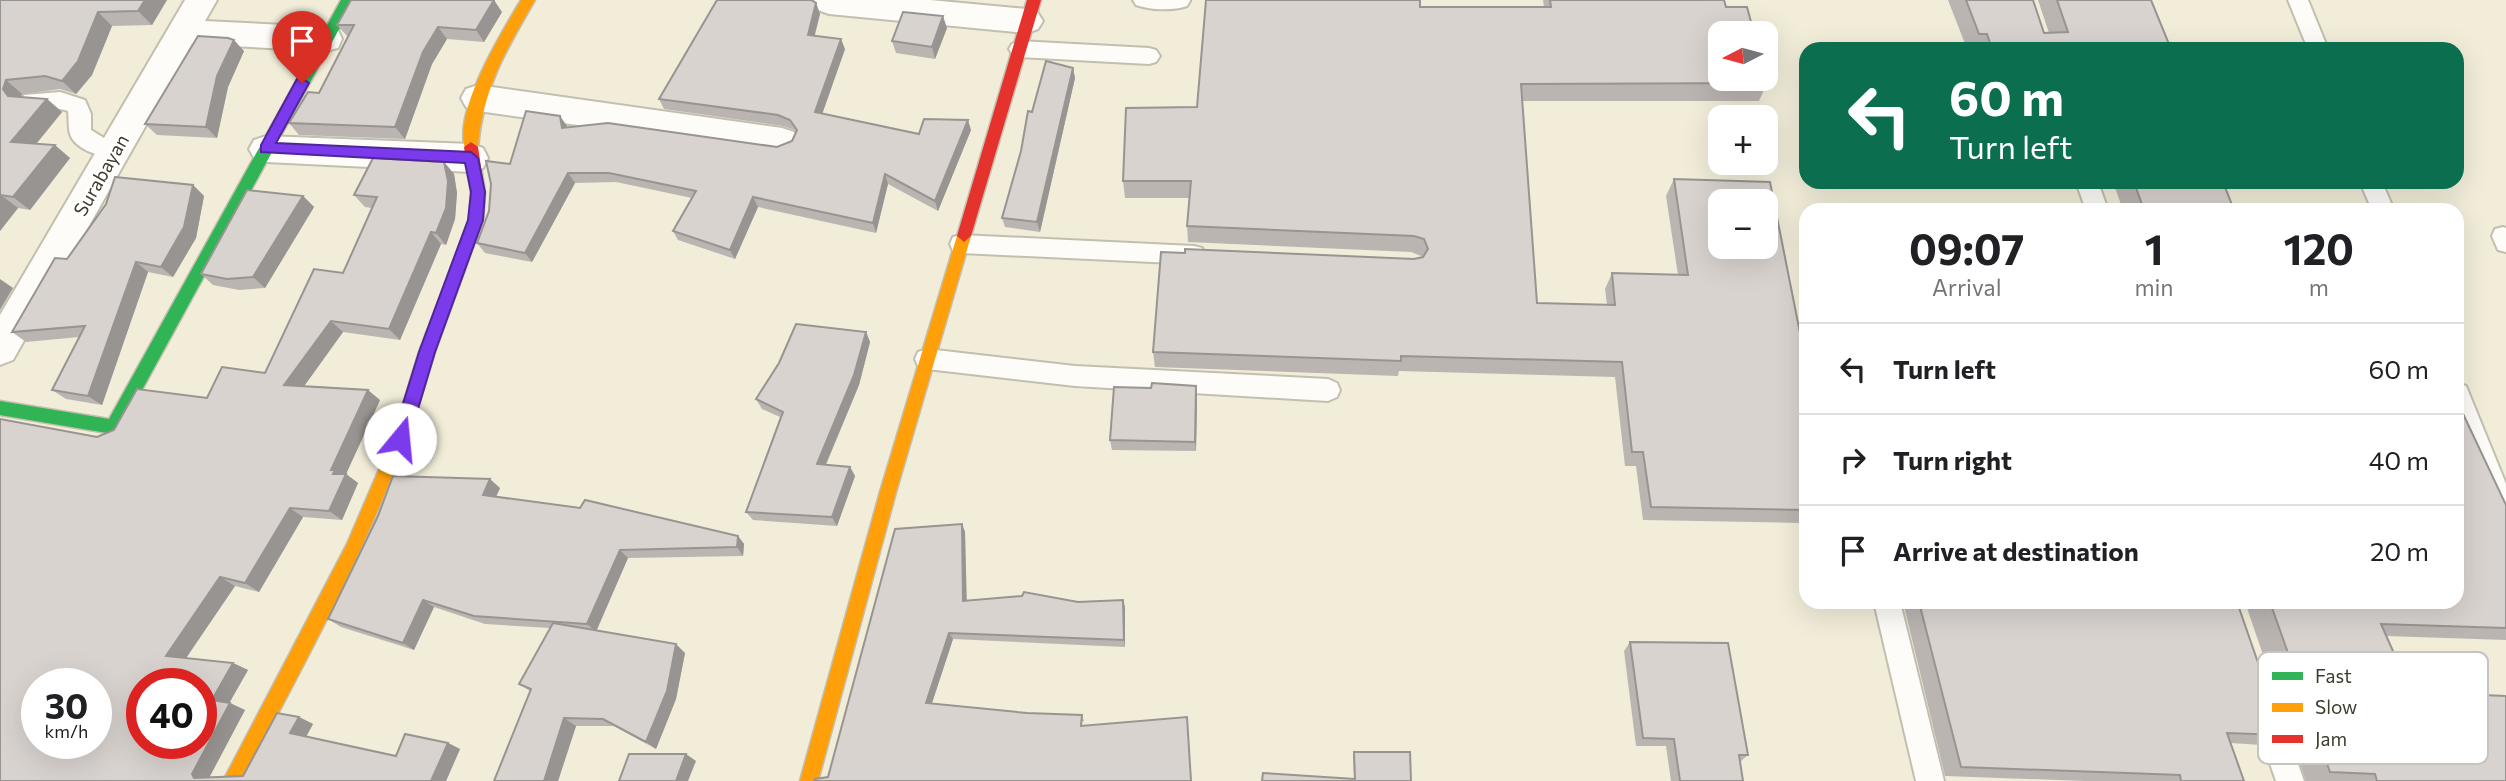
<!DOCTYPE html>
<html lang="en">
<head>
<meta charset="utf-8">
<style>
  body { margin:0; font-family:Commissioner,sans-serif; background:#f6f6f6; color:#202124; height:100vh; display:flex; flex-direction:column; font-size:26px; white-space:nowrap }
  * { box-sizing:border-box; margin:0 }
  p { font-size:23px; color:#757577 }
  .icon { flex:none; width:38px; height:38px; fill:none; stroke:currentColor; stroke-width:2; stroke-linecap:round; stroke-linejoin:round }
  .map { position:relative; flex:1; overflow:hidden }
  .sheet { position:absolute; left:1799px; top:203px; width:665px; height:406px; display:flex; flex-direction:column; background:#fff; border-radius:21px; box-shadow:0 7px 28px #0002 }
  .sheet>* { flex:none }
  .hud { position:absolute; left:1799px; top:42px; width:665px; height:147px; border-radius:21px; box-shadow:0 7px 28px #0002; background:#0b6e4f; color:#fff; overflow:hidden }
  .needle { width:46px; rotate:264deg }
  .tools { position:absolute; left:1708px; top:21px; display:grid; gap:14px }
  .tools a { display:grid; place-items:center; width:70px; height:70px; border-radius:14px; background:#fff; box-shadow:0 7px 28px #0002; font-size:35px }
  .speed { position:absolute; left:21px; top:668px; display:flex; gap:14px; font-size:35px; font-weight:700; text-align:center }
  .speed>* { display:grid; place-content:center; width:91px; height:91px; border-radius:50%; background:#fff; box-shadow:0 7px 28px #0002; line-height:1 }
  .speed small { font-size:18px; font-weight:400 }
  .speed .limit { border:10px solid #d22; background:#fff; color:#111 }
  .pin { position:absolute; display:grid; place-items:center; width:60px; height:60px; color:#fff; margin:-72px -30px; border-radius:50% 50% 50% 0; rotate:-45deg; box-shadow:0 0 7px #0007 }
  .pin .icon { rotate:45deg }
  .me { position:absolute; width:77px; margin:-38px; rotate:17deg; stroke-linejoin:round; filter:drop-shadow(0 0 5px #0008) }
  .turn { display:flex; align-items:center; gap:24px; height:147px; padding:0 35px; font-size:32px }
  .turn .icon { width:91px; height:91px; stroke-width:2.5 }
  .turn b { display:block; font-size:49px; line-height:60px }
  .eta { display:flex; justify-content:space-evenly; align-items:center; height:119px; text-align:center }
  .eta b { font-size:42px; font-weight:700; line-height:49px }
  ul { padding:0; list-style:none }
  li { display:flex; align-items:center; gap:21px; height:91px; padding:0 35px; border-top:2px solid #e0e0e0 }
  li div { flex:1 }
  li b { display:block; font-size:26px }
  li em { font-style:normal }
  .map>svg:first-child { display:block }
</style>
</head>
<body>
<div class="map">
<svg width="2506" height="781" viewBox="0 0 2506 781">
  <rect width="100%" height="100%" fill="#f1edd9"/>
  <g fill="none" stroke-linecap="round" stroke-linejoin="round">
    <!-- lane casing -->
    <g stroke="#c2bfaf" stroke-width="4">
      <g id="lane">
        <path d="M1133,0H1190V1L1187,6C1173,11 1150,10 1136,5Z"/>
        <polygon points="2288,0 2308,0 2328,49 2308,49"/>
        <polygon points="1019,41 1149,48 1156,50 1160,56 1156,62 1149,64 1019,57 1012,54 1009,49 1012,44"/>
        <path d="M60,92L85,100L91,114V130L104,138L124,144L127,150L124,156C109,161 75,151 70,134C68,127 69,118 68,111C54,106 39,111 24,107L21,101L24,95Z"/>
        <polygon points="2076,182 2098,182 2108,210 2086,210"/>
        <polygon points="2360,182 2382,182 2394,210 2372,210"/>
        <polygon points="2503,227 2506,228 2506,252 2498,250 2492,236 2495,229"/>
        <polygon points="961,235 1194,246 1202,248 1206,255 1202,262 1194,264 961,253 953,251 950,244 953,237"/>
        <polygon points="927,349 1075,366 1328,379 1337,383 1340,390 1337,397 1328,401 1075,386 927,369 918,366 915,359 918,352"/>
        <polygon points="2457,383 2466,386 2506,484 2506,527 2497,523 2457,425"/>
        <polygon points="1874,602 1900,602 1944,781 1916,781"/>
        <polygon points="2265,695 2275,699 2304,781 2276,781 2251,709 2255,699"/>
      </g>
    </g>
    <!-- street casing -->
    <g stroke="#c2bfaf" stroke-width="4">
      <g id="street">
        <polygon points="185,0 217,0 205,21 326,27 338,30 342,39 338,48 326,51 192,44 13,360 0,365 0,315"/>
        <polygon points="814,0 930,0 1027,9 1038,13 1043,21 1038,29 1027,33 829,14 818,10"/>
        <polygon points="478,85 782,128 794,132 799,141 794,150 782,154 478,111 466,107 461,98 466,89"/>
        <polygon points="266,136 471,144 483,148 488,158 483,168 471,172 266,162 254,158 249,149 254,140"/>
      </g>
    </g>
    <!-- fast casing -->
    <g stroke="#c2bfaf" stroke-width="3">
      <polygon id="fast" points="341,0 355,0 119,432 113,434 0,415 0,401 109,419"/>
    </g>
    <!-- slow casing -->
    <g stroke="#c2bfaf" stroke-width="3">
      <g id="slow">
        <path d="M521,0H535C506,50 483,88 478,147L471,152L466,151C451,114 502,32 521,0Z"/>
        <polygon points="964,230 971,236 896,492 818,781 800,781 880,492 957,236"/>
        <path d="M411,397L417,399L419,404C374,536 308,658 242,781H223L347,544L386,453L403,404L405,399Z"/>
      </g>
    </g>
    <!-- jam casing -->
    <g stroke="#c2bfaf" stroke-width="3">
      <g id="jam">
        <polygon points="1027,0 1041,0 971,236 964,242 957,236"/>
        <polygon points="471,142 478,147 485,193 483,220 435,352 419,404 417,409 411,411 405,409 403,404 419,352 469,220 471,193 464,147"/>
      </g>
    </g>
    <!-- lane -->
    <use href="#lane" fill="#fdfcf9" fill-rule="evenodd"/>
    <!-- street -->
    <use href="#street" fill="#fdfcf9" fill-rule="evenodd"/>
    <!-- fast -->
    <use href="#fast" fill="#30b455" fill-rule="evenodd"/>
    <!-- slow -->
    <use href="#slow" fill="#ff9f0a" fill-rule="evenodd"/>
    <!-- jam -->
    <use href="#jam" fill="#e5322d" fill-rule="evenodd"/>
  </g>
  <!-- wall -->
  <g fill="#bbb5b2">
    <polygon points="0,0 167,0 152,25 112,26 92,75 76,94 60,89 22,94 21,97 47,99 62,112 37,143 70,158 30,210 18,208 0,231"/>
    <polygon points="1543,0 1724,0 1726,7 1767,83 1759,101 1522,101 1537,303 1607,305 1605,289 1612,273 1678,275 1666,196 1674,179 1806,363 1806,470 1804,470 1806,478 1806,518 1802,523 1643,520 1636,466 1625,466 1615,377 1399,371 1398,376 1155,367 1153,352 1414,259 1422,257 1421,256 1411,252 1188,242 1187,226 1189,198 1125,198 1123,181 1197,107 1420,7 1544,7"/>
    <polygon points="1948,0 2033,0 2044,33 2049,33 2038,0 2151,0 2171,49 1967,49"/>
    <polygon points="813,1 816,3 820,14 815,35 845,49 822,114 919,134 971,130 938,211 888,184 876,233 758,207 735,259 678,240 673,231 692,198 616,182 575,183 532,262 485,253 477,243 510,164 567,126 567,127 777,147 792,141 796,132 795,130 783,126 664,109 659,99"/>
    <polygon points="502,12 484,42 447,39 432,64 405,139 299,135 289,123 319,93 348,37 337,25"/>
    <polygon points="947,28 935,59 896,53 892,41"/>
    <polygon points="244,51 228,87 217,138 157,135 145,124"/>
    <polygon points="1073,68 1075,78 1040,232 1005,227 1002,218 1032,112"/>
    <polygon points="444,162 454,174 457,193 455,219 446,245 441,244 400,340 343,332 304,386 380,400 346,474 358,483 342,520 303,517 259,592 235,586 186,658 233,663 248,670 229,703 245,710 209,777 243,776 299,717 313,724 306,736 396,756 448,743 460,749 446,781 0,781 97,437 207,398 265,373 343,273 372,208 365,207 354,195"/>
    <polygon points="2113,182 2223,182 2234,210 2123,210"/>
    <polygon points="193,185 204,196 196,238 173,277 148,272 102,405 66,399 52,390 79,337 26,342 12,332"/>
    <polygon points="303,196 314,207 265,288 239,290 213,285 201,274"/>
    <polygon points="866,332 870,342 859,385 826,465 850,467 855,476 837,526 753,520 746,512 780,417 762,409 756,399"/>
    <polygon points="1197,396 1196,451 1112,450 1110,440"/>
    <polygon points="500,488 496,497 738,536 744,544 743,556 628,558 596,630 685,653 676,699 656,749 614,726 576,726 558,781 494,781 530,691 519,684 550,628 485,624 434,607 414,650 341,627 328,619"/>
    <polygon points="2506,505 2506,640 2386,636 2411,692 2506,781 2306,781 2245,602 2457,602"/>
    <polygon points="962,524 965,532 966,601 1078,602 1125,607 1125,647 953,639 932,703 1027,713 1082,715 1084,721 828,777"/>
    <polygon points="1903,602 2237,602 2283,735 2261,745 2231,743 2244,781 2085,781 1945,776"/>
    <polygon points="1630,642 1748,755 1740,762 1743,781 1671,781 1666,746 1636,746 1624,651"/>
    <polygon points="1354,752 1411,781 1354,779 1353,757"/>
  </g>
  <!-- shaded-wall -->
  <g fill="#989491">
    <polygon points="145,0 167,0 152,25 138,11"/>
    <polygon points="494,0 502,12 484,42 476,30"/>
    <polygon points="811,0 815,8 816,3 820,14 812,45 808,35"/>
    <polygon points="98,12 112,26 92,75 76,94 62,81"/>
    <polygon points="943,16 947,28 935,59 932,47"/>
    <polygon points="438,27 447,39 432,64 405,139 395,127 423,52"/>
    <polygon points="841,39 845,49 819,123 815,112"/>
    <polygon points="234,40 244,51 228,87 217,138 206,127 217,76"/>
    <polygon points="1073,68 1075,78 1040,232 1037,222"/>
    <polygon points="6,80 22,94 19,102 8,96 3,89"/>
    <polygon points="47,99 62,112 27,155 11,142"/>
    <polygon points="560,116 567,126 568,138 562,128"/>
    <polygon points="968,120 971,130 938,211 935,201"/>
    <polygon points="55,145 70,158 30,210 13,197"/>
    <polygon points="444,162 454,174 457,193 455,219 446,245 436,233"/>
    <polygon points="568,173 575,183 532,262 525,253"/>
    <polygon points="885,174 888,184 876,233 873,223"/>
    <polygon points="193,185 204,196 196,238 173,277 161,267"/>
    <polygon points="1,195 18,208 0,231 0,197"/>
    <polygon points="303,196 314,207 265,288 253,277"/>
    <polygon points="753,197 758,207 735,259 730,250"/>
    <polygon points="431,232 441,244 400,340 389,329"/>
    <polygon points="136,262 148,272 102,405 88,396"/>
    <polygon points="0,279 13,288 0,310"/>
    <polygon points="331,321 343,332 297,396 284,385"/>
    <polygon points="866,332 870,342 859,385 822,473 817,464"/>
    <polygon points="1196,386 1197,396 1196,451 1195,442"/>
    <polygon points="368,390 380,400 346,474 358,483 342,520 329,511 333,474 331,470"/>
    <polygon points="850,467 855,476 837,526 832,517"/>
    <polygon points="490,479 500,488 493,503 483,495"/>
    <polygon points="290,508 303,517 259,592 245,583"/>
    <polygon points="962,524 965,532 967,608 963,601"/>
    <polygon points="738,536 744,544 743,556 737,547"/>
    <polygon points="620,550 628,558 596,632 587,624"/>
    <polygon points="220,577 235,586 182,664 166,656"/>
    <polygon points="423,600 434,607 414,650 403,643"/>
    <polygon points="1123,600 1125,607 1125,647 1124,640"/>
    <polygon points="949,633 953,639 930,709 926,703"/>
    <polygon points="676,644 685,653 676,699 656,749 646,742"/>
    <polygon points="233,663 248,670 227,707 212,700"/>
    <polygon points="230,703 245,710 208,780 194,778 192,774"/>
    <polygon points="299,717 313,724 305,739 290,733"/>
    <polygon points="564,718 576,726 558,781 544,781"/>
    <polygon points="448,743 460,749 446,781 431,781"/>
    <polygon points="686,754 696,761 688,781 676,781"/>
  </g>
  <!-- building -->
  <g fill="#d9d3cf" stroke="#989491" stroke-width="2" fill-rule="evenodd">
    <polygon points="0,0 145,0 138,11 98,12 78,61 62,81 45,76 6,80 3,89 8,96 47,99 11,142 55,145 13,197 1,195 0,197"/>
    <polygon points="351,0 494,0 476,30 438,27 423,52 395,127 289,123 308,92 319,93 354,25 337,25"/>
    <polygon points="717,0 811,0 816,3 808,35 841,39 815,112 919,134 924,119 968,120 935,201 885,174 873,223 753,197 730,250 673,231 696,191 609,173 568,173 525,253 477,243 489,211 491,184 486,161 510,164 526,111 560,116 562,128 608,123 777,147 792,141 797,130 790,120 778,115 659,99"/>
    <path d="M1206,0H1420V7H1551L1550,0H1724L1726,7H1747L1754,33H1720V79L1766,78L1767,83L1521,84L1537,303L1615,305L1612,273L1688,275L1674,179L1770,182L1806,363V456H1801L1806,478V510L1651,507L1643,452H1632L1622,362L1401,356V361L1153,352L1161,252L1185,253V249L1414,259L1423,257L1428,249L1424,239L1414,236L1187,226L1191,181H1123L1126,108L1197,107ZM1720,201H1766V247H1720Z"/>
    <polygon points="1966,0 2033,0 2044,33 2068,32 2057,0 2151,0 2171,49 1992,49 1987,34 1979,34"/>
    <polygon points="903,12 943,16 932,47 892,41"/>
    <polygon points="198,36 228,38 234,40 217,76 206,127 145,124"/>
    <polygon points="1046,61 1073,68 1037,222 1002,218 1021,151 1028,111 1032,112"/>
    <path d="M373,158L444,162L448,181L446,208L436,233L431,232L389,329L331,321L284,385L368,390L331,470H335L333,474H346L329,511L290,508L245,583L220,577L166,656L233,663L212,700L230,703L192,774L194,778L243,776L277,713L299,717L290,733L396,756L405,734L448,743L431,781H0V419L97,437L114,430L137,389L207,398L222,367L265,373L314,269L343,273L377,197L354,195ZM37,684H96V744H37ZM142,684H201V744H142Z"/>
    <polygon points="115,177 193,185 184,227 161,267 136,262 88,396 52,390 85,326 12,332 55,258 67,259 106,204"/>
    <polygon points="2134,182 2223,182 2234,210 2144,210"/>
    <polygon points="247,190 303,196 253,277 227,279 201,274"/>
    <polygon points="796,324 866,332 854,375 817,464 850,467 832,517 746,512 783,412 756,399 779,363"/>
    <polygon points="1152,383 1196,386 1195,442 1110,440 1114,387 1151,388"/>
    <polygon points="2457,401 2506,505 2506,628 2381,624 2411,692 2506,696 2506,781 2377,781 2375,774 2330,772 2270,602 2457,602"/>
    <polygon points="393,476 490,479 483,495 580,508 585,500 738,536 737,547 620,550 587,624 474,616 423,600 403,643 328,619 378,516"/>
    <polygon points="962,524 963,601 1022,596 1024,592 1078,602 1123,600 1124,640 949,633 926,703 1027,713 1082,715 1081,726 1187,717 1191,781 814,781 815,779 828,777 895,529"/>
    <polygon points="1919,602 2237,602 2283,735 2227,733 2244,781 2181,781 2180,775 1961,767"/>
    <polygon points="553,623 676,644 667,691 646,742 603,719 564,718 544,781 494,781 531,689 519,684"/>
    <polygon points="1630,642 1728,643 1748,755 1739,755 1743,781 1680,781 1674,739 1643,738"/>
    <polygon points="1354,752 1410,752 1411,781 1262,781 1263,773 1355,779"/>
    <polygon points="629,754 686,754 676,781 619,781"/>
  </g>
  <!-- route -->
  <polygon fill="#7c3aed" stroke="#51269a" stroke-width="2" points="302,78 309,83 276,143 471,152 478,158 485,192 483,220 435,352 409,439 406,444 400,446 395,444 392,439 419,352 468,220 471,192 465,163 261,152 261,145 297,79"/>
  <g text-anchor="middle" stroke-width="6" stroke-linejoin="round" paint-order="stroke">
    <!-- street labels -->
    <g font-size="19" fill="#3e3c2d" stroke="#fff">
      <text transform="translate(101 175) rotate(-60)" y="7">Surabayan</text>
    </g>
  </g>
  <!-- legend -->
  <rect x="2258" y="652" width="230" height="112" rx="10" fill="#fff" stroke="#c5c4c0" stroke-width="2"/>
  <rect x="2272" y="672" width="31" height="8" fill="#30b455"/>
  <rect x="2272" y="703" width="31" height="9" fill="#ff9f0a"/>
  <rect x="2272" y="735" width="31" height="8" fill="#e5322d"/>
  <g font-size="19" fill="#3e3c2d">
    <text x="2315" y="683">Fast</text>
    <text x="2315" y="714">Slow</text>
    <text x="2315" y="746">Jam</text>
  </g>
</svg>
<div class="tools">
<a><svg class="needle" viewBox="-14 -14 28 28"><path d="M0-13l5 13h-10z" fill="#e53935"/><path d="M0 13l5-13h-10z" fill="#757577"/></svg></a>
<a>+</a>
<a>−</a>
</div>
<div class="speed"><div>30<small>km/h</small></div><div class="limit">40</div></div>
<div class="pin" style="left:302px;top:83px;background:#d93025"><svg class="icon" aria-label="arrive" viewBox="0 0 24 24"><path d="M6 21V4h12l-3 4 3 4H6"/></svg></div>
<svg class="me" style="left:400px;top:439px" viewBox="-20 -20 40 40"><circle r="19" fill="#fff"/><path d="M0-13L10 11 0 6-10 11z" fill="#7c3aed"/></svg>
<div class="hud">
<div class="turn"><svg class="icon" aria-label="left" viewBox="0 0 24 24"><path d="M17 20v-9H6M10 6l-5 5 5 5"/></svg><div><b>60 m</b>Turn left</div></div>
</div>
<section class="sheet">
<div class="eta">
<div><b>09:07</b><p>Arrival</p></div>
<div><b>1</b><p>min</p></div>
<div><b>120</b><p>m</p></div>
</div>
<ul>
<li><svg class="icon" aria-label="left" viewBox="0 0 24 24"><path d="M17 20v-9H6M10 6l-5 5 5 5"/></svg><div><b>Turn left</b></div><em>60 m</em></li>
<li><svg class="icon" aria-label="right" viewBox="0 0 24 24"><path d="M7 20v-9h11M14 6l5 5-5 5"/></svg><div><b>Turn right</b></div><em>40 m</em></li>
<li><svg class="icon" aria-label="arrive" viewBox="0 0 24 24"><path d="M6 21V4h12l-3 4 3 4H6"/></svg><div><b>Arrive at destination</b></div><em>20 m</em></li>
</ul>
</section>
</div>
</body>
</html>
